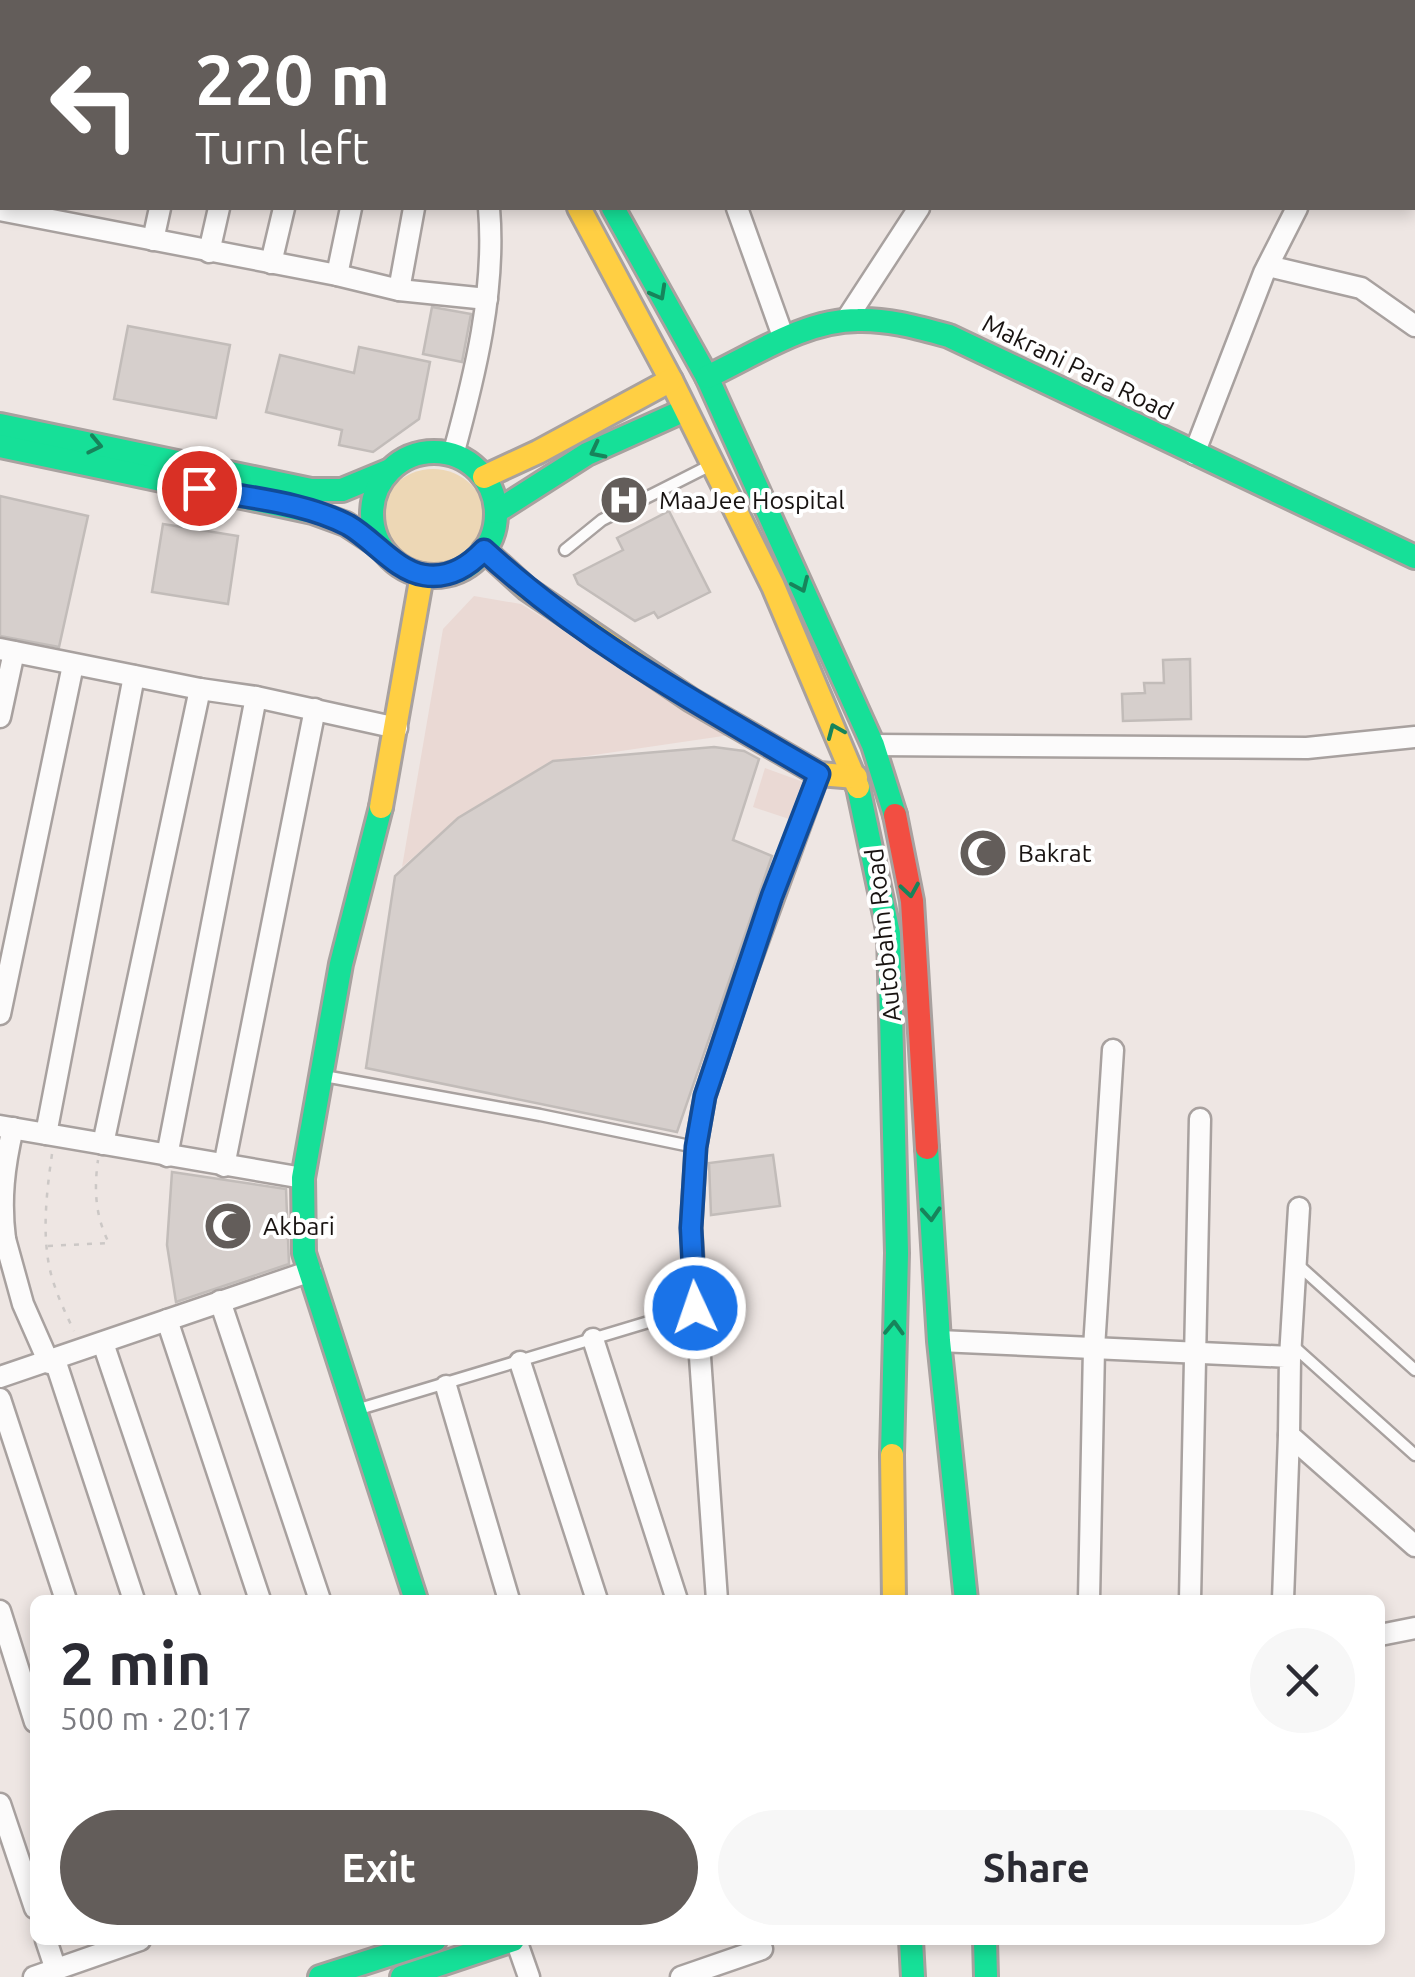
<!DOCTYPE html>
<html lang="en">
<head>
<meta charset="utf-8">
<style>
  body { margin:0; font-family:Ubuntu,sans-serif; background:#f7f7f7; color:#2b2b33; height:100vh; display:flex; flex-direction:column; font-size:38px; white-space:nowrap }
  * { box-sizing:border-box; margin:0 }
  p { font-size:32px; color:#7c7c81 }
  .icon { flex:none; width:55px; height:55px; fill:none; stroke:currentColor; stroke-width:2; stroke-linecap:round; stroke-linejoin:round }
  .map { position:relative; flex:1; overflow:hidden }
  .panel { position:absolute; left:30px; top:1595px; width:1355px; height:350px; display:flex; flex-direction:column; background:#fff; border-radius:15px; box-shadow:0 5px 15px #0003 }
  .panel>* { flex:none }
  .hud { position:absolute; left:0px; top:0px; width:1415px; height:210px; box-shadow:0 5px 15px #0003; background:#635d5a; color:#fff; overflow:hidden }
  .pin { position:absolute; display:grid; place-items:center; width:85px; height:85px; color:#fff; margin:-42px; border:5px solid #fff; border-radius:50%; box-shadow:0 2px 10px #0007 }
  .me { position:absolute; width:110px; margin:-55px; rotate:357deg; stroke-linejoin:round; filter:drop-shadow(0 0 8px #0008) }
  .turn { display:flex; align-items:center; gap:35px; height:210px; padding:0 30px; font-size:45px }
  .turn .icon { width:130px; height:130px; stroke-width:2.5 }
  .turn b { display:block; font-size:70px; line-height:85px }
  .round { display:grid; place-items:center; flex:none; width:105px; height:105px; border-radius:52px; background:#f7f7f7 }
  .summary { display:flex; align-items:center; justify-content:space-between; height:170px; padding:0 30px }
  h1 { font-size:60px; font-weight:700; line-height:75px }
  .action { display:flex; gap:20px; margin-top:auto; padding:20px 30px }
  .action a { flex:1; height:115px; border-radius:60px; background:#635d5a; color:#fff; font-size:40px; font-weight:700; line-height:115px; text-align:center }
  .action a+a { background:#f7f7f7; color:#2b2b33 }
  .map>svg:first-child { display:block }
</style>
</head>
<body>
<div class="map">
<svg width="1415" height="1977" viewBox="0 0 1415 1977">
  <rect width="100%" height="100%" fill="#eee6e3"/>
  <!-- built -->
  <g fill="#ead9d4">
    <polygon points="474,596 521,604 730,735 553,761 458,818 402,867 443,629"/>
    <polygon points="765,768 806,783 795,821 753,807"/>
  </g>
  <!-- green -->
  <circle fill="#edd7b5" cx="433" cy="523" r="54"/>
  <!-- building -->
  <g fill="#d6cfcc" stroke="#c2bcb9" stroke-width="2.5">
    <polygon points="432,307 471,314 462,362 423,354"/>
    <polygon points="128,326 230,345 216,418 114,399"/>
    <polygon points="359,347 430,362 419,419 373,452 339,445 342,430 266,412 280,355 354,373"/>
    <polygon points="0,496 88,516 59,647 0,636"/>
    <polygon points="669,511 710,592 658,618 654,612 635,621 578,584 574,575 623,550 617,538"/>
    <polygon points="163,524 238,536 228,604 152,592"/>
    <polygon points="1190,659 1191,719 1123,721 1122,694 1145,693 1144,683 1164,683 1163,660"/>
    <polygon points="714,747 744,751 759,759 733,840 772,856 677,1132 366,1068 395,876 458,818 553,761"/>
    <polygon points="773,1155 780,1206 711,1215 709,1163"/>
    <polygon points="172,1172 286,1189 289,1264 176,1302 167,1245"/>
  </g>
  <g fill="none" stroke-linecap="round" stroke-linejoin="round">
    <!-- lane casing -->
    <g stroke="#a8a19f" stroke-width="15">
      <g id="lane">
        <polyline points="565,550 602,520 707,467"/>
        <polyline points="324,1076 540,1115 695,1147"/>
        <polyline points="1296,1263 1415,1370"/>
        <polyline points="1291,1344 1415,1455"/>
        <polyline points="356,1410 695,1308"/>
      </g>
    </g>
    <!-- street casing -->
    <g stroke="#a8a19f" stroke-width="25">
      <g id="street">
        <polyline points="1255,0 1259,2"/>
        <polyline points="7,2 7,0"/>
        <polyline points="72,2 72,0"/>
        <polyline points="134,2 135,0"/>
        <polyline points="202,2 203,0"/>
        <polyline points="266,2 267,0"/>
        <polyline points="333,2 334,0"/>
        <polyline points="396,2 397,0"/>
        <polyline points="653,2 655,0"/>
        <polyline points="724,2 727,0"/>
        <polyline points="772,2 774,0"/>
        <polyline points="867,2 869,0"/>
        <polyline points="977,2 979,0"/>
        <polyline points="1064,2 1066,0"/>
        <polyline points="1233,2 1234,0"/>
        <polyline points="0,36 2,24"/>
        <polyline points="737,208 784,339"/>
        <polyline points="0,210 337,275 399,290 487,299"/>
        <polyline points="153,240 160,208"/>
        <polyline points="209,252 219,208"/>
        <polyline points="271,263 284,208"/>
        <polyline points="1268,266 1361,288 1415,326"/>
        <polyline points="337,275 351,208"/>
        <polyline points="399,290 414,208"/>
        <polyline points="846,320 919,208"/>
        <polyline points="1194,454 1264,273 1297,208"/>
        <path d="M453,455C475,375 496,290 489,208"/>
        <polyline points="0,649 200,689 256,697 397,728"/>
        <polyline points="0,717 14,652"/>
        <polyline points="873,745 1307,748 1415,737"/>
        <polyline points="0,1014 73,665"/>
        <polyline points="0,1126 303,1178"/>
        <polyline points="46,1134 134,676"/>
        <polyline points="103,1144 200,689"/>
        <polyline points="167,1156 256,697"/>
        <polyline points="224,1166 315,709"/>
        <polyline points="5,1239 23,1304 49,1363"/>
        <path d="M0,1240L5,1239C0,1200 4,1166 13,1128"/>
        <polyline points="220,1301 320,1600"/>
        <polyline points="167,1320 260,1600"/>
        <polyline points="593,1339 677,1600"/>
        <polyline points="939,1341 1290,1357 1289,1435 1415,1546"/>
        <polyline points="103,1343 190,1600"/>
        <polyline points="1290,1357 1299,1208"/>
        <polyline points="55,1360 134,1600"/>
        <polyline points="520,1362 597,1600"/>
        <polyline points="0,1377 311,1271"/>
        <polyline points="446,1386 509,1600"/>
        <polyline points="0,1399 66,1600"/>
        <polyline points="717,1600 691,1228 696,1147 705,1096 740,990 819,774"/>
        <polyline points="1089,1600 1094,1348 1113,1050"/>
        <polyline points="1190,1600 1200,1119"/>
        <polyline points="1283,1600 1289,1435"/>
        <polyline points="0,1611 35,1722"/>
        <polyline points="1380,1635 1415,1628"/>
        <polyline points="0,1804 35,1908"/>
        <polyline points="46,1940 56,1970"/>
        <polyline points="516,1940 529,1977"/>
        <polyline points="34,1977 140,1940"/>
        <polyline points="681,1977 762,1949"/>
      </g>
    </g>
    <!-- fast casing -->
    <g stroke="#a8a19f" stroke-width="28">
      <g id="fast">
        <polyline points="475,0 477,2"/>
        <polyline points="503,0 504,2"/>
        <polyline points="613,208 707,377 873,745 895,815"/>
        <path d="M707,377C754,355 805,320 858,320C889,319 919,328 949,336L1415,557"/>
        <polyline points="0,425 311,490 342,490 388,471"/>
        <polyline points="0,446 313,512 346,524 381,547"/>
        <circle cx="434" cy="514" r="62"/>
        <polyline points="496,512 587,454 685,410"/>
        <polyline points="858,787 889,934 897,1253 892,1455"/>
        <polyline points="381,807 341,964 303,1178 304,1253 416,1600"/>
        <polyline points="927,1148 939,1341 966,1600"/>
        <polyline points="911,1940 913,1977"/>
        <polyline points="985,1940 986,1977"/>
        <polyline points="320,1977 435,1940"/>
        <polyline points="402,1977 513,1940"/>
      </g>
    </g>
    <!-- slow casing -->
    <g stroke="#a8a19f" stroke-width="28">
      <g id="slow">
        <polyline points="579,208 671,380 773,586 858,787"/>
        <polyline points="484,477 538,452 671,380"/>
        <polyline points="484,550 527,589 691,700 819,774 856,777"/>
        <polyline points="381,807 422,575"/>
        <polyline points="892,1455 894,1600"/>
      </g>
    </g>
    <!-- jam casing -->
    <g stroke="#a8a19f" stroke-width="28">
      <polyline id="jam" points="895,815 912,901 927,1148"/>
    </g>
    <!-- path -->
    <g stroke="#ccc8c6" stroke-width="2.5" stroke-dasharray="5 8" stroke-linecap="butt">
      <path d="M52,1154C46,1196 40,1246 55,1287C60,1302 67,1316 74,1331"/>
      <path d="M48,1246L109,1243C95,1216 94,1189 98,1160"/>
    </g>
    <!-- lane -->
    <use href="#lane" stroke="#fcfbfb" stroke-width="10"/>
    <!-- street -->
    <use href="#street" stroke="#fcfbfb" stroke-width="20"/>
    <!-- fast -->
    <use href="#fast" stroke="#16e098" stroke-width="22"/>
    <!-- slow -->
    <use href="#slow" stroke="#ffcf43" stroke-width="22"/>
    <!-- jam -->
    <use href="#jam" stroke="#f24e42" stroke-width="22"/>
    <!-- rail casing -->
    <g stroke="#cbc9c9" stroke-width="9">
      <g id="rail">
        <polyline points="1374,0 1378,2"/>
        <polyline points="1397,0 1402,2"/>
        <polyline points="1412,22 1415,23"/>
      </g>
    </g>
    <!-- rail -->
    <use href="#rail" stroke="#fff" stroke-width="5" stroke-dasharray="15" stroke-linecap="butt"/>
  </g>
  <!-- one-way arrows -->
  <defs><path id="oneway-chevron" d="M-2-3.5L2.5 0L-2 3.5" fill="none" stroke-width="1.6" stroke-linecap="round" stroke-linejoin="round" transform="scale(2.5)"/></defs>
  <g stroke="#17845b">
    <use href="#oneway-chevron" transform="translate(659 293) rotate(61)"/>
    <use href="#oneway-chevron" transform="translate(95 445) rotate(12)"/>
    <use href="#oneway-chevron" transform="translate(597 451) rotate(153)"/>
    <use href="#oneway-chevron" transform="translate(801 585) rotate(66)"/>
    <use href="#oneway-chevron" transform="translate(835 731) rotate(-113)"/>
    <use href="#oneway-chevron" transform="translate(910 890) rotate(81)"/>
    <use href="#oneway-chevron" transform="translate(931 1214) rotate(86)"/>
    <use href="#oneway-chevron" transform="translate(894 1328) rotate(-88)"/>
  </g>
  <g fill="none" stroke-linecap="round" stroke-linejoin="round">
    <!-- route casing -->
    <g stroke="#114b97" stroke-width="25">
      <path id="route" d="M199,488C247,498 304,502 348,525C373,539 396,571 424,575C448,579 468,567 484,550C583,641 704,707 819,774L772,896L705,1096L696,1147L691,1228L695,1308"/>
    </g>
    <!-- route -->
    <use href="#route" stroke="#1a73e8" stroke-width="18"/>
  </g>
  <!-- icons -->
  <defs>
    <g id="hospital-disc" transform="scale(2.5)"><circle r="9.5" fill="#635d5a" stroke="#fff"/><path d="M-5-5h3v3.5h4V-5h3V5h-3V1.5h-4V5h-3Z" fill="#fff"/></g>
    <g id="mosque-disc" transform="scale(2.5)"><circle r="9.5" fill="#635d5a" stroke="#fff"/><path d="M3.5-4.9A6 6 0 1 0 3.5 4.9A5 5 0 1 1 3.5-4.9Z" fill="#fff"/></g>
  </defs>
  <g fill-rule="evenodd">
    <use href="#hospital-disc" x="624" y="500"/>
    <use href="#mosque-disc" x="983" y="853"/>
    <use href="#mosque-disc" x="228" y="1226"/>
  </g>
  <g text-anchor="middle" stroke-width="8" stroke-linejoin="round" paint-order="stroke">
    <!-- street labels -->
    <g font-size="25" fill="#181311" stroke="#fff">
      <text transform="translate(1078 367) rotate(26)" y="9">Makrani Para Road</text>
      <text transform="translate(883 935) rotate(-96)" y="9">Autobahn Road</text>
    </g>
    <!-- poi labels -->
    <g font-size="25" fill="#181311" stroke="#fff" text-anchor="start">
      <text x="659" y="509">MaaJee Hospital</text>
      <text x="1018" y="862">Bakrat</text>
      <text x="263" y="1235">Akbari</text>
    </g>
  </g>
</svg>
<div class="pin" style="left:199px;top:488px;background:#d93025"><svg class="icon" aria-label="arrive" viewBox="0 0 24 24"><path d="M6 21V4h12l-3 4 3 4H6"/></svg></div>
<svg class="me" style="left:695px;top:1308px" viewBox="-20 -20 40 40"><circle r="17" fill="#1a73e8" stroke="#fff" stroke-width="3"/><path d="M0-11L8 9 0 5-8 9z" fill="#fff"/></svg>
<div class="hud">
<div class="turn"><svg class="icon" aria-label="left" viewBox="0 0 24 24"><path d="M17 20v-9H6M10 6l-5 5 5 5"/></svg><div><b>220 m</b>Turn left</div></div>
</div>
<section class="panel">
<div class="summary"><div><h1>2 min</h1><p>500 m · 20:17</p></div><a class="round"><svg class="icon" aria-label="close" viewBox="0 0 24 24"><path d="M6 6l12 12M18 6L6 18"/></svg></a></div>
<div class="action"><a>Exit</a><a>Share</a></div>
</section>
</div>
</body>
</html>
